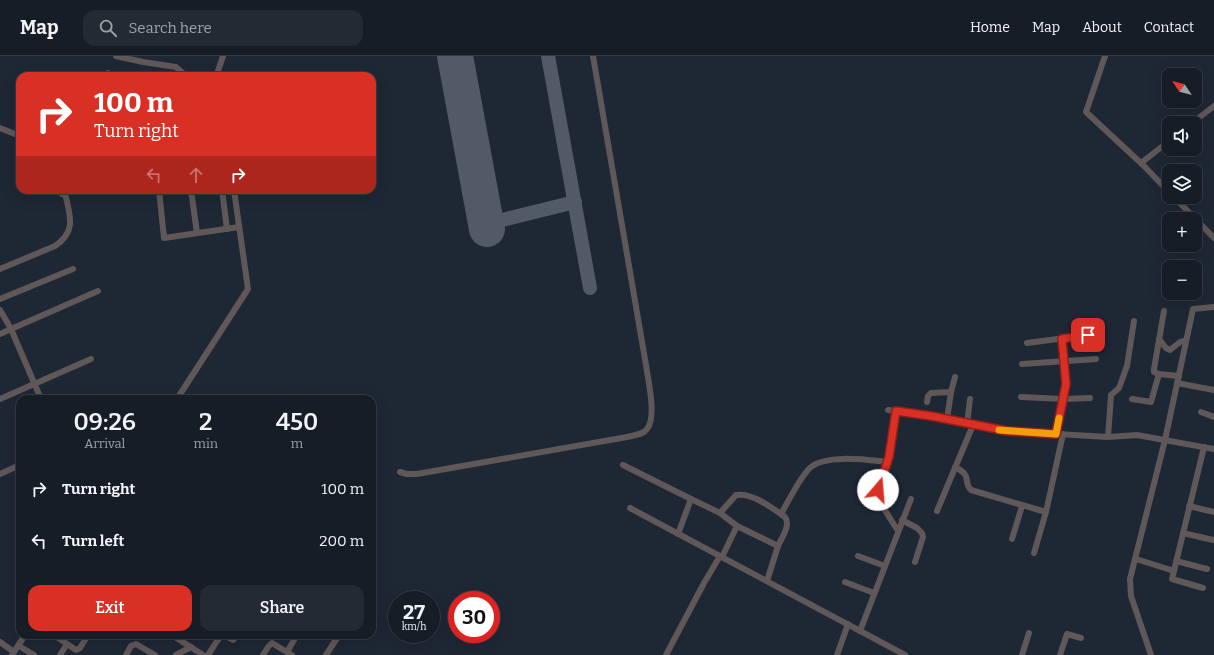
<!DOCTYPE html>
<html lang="en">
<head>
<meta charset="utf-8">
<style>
  body { margin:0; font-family:Bitter,serif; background:#232a33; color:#f1f3f6; height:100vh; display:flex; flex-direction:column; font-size:15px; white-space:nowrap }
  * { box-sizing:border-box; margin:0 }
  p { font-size:13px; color:#9ea2a7 }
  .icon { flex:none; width:22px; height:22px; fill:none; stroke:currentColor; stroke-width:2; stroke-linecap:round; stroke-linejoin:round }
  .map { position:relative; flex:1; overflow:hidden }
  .drawer { position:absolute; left:16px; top:339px; width:360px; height:244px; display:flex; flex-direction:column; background:#161d27; border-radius:12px; box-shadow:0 4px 16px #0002,0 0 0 1px #353b44 }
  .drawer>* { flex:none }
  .guide { position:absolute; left:16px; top:16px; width:360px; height:122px; border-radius:12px; box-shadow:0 4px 16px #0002,0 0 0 1px #353b44; background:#d93025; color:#fff; overflow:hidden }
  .needle { width:26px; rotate:305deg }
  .fabs { position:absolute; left:1162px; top:12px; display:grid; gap:8px }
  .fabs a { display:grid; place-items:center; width:40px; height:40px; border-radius:8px; background:#161d27; box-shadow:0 4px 16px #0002,0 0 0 1px #353b44; font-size:20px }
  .speed { position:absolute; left:388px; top:535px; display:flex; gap:8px; font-size:20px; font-weight:700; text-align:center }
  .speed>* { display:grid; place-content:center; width:52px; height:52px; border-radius:50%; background:#161d27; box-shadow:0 4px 16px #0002,0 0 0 1px #353b44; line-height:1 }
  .speed small { font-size:10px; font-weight:400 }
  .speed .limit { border:6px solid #d22; background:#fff; color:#111 }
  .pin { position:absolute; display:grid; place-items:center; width:34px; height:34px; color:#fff; margin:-17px; border-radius:8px; box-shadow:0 2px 6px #0006 }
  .me { position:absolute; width:44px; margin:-22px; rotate:18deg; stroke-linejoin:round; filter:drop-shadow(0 0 3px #0008) }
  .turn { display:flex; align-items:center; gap:14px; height:84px; padding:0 12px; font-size:18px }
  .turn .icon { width:52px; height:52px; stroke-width:2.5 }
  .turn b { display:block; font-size:28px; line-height:34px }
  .lanes { display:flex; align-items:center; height:38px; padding:0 12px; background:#0003; justify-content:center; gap:20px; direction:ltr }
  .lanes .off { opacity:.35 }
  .eta { display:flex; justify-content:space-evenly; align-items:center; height:68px; text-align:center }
  .eta b { font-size:24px; font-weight:600; line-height:28px }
  .button { display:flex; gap:8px; margin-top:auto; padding:8px 12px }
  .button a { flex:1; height:46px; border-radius:12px; background:#d93025; color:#fff; font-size:16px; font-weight:600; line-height:46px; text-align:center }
  .button a+a { background:#232a33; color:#f1f3f6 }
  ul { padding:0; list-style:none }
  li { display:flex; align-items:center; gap:12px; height:52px; padding:0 12px }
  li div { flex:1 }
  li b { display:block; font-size:15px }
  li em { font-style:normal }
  header { display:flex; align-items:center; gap:24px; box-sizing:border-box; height:56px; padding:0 20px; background:#161d27; border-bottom:1px solid #353b44 }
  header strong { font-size:19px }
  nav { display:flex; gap:22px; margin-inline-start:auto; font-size:14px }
  .search { width:280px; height:36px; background:#232a33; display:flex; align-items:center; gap:10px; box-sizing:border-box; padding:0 14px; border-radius:12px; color:#9ea2a7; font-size:15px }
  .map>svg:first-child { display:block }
</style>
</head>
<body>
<header>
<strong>Map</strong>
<div class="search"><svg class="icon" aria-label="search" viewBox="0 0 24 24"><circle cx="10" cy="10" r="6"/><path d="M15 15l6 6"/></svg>Search here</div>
<nav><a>Home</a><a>Map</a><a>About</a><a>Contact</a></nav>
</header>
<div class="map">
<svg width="1214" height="599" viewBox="0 0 1214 599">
  <rect width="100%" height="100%" fill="#1e2734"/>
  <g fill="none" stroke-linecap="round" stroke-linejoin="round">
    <!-- taxiway -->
    <g stroke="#525a66" stroke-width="14">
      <polyline points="548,0 590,232"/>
      <polyline points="486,168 575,146"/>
    </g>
    <!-- runway -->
    <polyline stroke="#525a66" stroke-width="36" points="455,0 487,173"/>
    <!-- minor -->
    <g stroke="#605759" stroke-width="6">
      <polyline points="116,0 143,6 176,11 186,20"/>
      <polyline points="1105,0 1086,56 1143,109 1169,136"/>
      <polyline points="108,17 109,20"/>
      <polyline points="218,20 218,15 223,0"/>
      <polyline points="1192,67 1214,50"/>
      <polyline points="0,72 20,80"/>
      <polyline points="1141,107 1169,85"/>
      <polyline points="57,134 62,138 67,136 69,134"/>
      <polyline points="159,134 164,182 239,171"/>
      <polyline points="191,134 197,177"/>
      <polyline points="222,134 227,173"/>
      <polyline points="1174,141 1214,182"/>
      <path d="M0,213L55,190C77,175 70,160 65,137"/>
      <polyline points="0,243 73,213"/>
      <polyline points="0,254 11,273 98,235"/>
      <polyline points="0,278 11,273 41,343"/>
      <polyline points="1159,283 1166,292 1170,294 1180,286 1186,284"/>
      <polyline points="1027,287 1088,279"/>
      <polyline points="1022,308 1096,303"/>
      <polyline points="1159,318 1154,316 1154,313 1164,255"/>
      <polyline points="1177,327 1214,334"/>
      <polyline points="1021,341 1063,343 1090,342"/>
      <polyline points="0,343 91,303"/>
      <polyline points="177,343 248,233 234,134"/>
      <polyline points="1132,343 1151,346 1159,318 1179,320"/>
      <polyline points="927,346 928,340 931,337 951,336"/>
      <polyline points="888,354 931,360 1007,375 1108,381 1137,379 1214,393"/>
      <polyline points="896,355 889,401 879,434 881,448 898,475"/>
      <polyline points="1201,356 1214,361"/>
      <polyline points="947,363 951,336 955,321"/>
      <polyline points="967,368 970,343"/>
      <polyline points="1056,378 1066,328 1062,283"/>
      <polyline points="1108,381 1111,339 1119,332 1127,310 1134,265"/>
      <polyline points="623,409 691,443 678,478"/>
      <path d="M955,411C974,421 962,425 971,434L1046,456L1063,378"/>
      <path d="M400,416L407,418H417L627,381C634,379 643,379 647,373C657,361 648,324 646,309L593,0"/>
      <polyline points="0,418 20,409"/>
      <polyline points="691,443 720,457 737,470"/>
      <polyline points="1189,450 1214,456"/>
      <polyline points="630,452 905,599"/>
      <polyline points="937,455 973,369"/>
      <path d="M720,457L736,439C752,436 772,452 785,461C791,469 782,481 778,490"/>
      <path d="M781,458C788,446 801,419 811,411C827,398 868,404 888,406"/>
      <polyline points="902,464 917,472 922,477 923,481 915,506"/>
      <polyline points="1183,477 1213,484"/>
      <polyline points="1012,483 1022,450"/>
      <polyline points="1034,497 1046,456"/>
      <polyline points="858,500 885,510"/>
      <polyline points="722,501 737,470 778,490 767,525"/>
      <polyline points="1136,503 1174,515"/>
      <polyline points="1176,505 1207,513"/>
      <polyline points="845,526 874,537"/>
      <polyline points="1203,532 1172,523 1204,391"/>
      <polyline points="860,575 911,443"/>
      <polyline points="56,579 57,581 76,594 80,592 88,579"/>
      <polyline points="172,579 203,599"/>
      <polyline points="224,579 233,584 238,579"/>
      <polyline points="0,586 14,596"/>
      <polyline points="19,590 34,599"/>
      <polyline points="287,596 297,579"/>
      <polyline points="12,599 25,579"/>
      <polyline points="60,599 67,588"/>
      <polyline points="126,599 131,590 136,588 155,599"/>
      <polyline points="176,599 191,591"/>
      <polyline points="208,599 221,579"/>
      <polyline points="263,599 268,591 272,587 292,599"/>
      <polyline points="326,599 339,579"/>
      <polyline points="666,599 704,527 720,500"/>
      <polyline points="837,599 848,568"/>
      <polyline points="1022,599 1029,577"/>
      <polyline points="1060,599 1067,578 1081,582"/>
      <polyline points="1151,599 1131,540 1130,523 1165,384 1193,253 1214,251"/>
    </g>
  </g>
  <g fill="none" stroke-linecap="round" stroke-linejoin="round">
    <!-- route casing -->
    <g stroke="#8d1f18" stroke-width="10">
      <polyline id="route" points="878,434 889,401 896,355 931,360 1007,375 1056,378 1066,328 1062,283 1088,279"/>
    </g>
    <!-- route -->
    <use href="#route" stroke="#d93025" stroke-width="7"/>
    <!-- slow -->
    <polyline stroke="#f59e0b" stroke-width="7" points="999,374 1056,378 1059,362"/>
  </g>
</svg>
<div class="fabs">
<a><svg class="needle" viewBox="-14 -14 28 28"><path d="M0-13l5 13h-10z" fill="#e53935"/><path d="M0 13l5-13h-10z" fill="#9ea2a7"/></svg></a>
<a><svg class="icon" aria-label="sound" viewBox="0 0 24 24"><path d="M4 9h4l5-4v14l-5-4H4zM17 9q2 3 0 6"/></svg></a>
<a><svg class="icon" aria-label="layers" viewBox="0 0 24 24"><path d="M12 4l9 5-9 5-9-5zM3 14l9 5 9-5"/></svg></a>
<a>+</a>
<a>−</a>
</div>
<div class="speed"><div>27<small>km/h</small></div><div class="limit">30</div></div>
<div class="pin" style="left:1088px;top:279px;background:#d93025"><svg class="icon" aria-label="arrive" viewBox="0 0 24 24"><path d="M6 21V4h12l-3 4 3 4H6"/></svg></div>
<svg class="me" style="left:878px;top:434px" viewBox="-20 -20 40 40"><circle r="19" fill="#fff"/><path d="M0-13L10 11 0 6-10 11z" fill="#d93025"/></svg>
<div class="guide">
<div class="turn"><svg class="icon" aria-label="right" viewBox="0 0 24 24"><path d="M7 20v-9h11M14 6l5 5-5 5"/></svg><div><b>100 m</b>Turn right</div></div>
<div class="lanes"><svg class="icon off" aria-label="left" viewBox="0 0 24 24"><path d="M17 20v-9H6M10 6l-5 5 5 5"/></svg><svg class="icon off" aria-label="ahead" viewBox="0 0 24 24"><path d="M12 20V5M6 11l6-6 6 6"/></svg><svg class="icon" aria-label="right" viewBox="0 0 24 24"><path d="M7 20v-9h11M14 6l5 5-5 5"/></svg></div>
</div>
<section class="drawer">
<div class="eta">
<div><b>09:26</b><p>Arrival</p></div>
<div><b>2</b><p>min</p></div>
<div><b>450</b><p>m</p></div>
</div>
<ul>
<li><svg class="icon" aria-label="right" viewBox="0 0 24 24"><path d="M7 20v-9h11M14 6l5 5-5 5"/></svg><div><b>Turn right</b></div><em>100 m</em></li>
<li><svg class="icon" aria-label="left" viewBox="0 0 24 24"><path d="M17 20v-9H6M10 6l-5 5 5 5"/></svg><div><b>Turn left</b></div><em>200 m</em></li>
</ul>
<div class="button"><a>Exit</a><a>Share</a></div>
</section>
</div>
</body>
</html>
